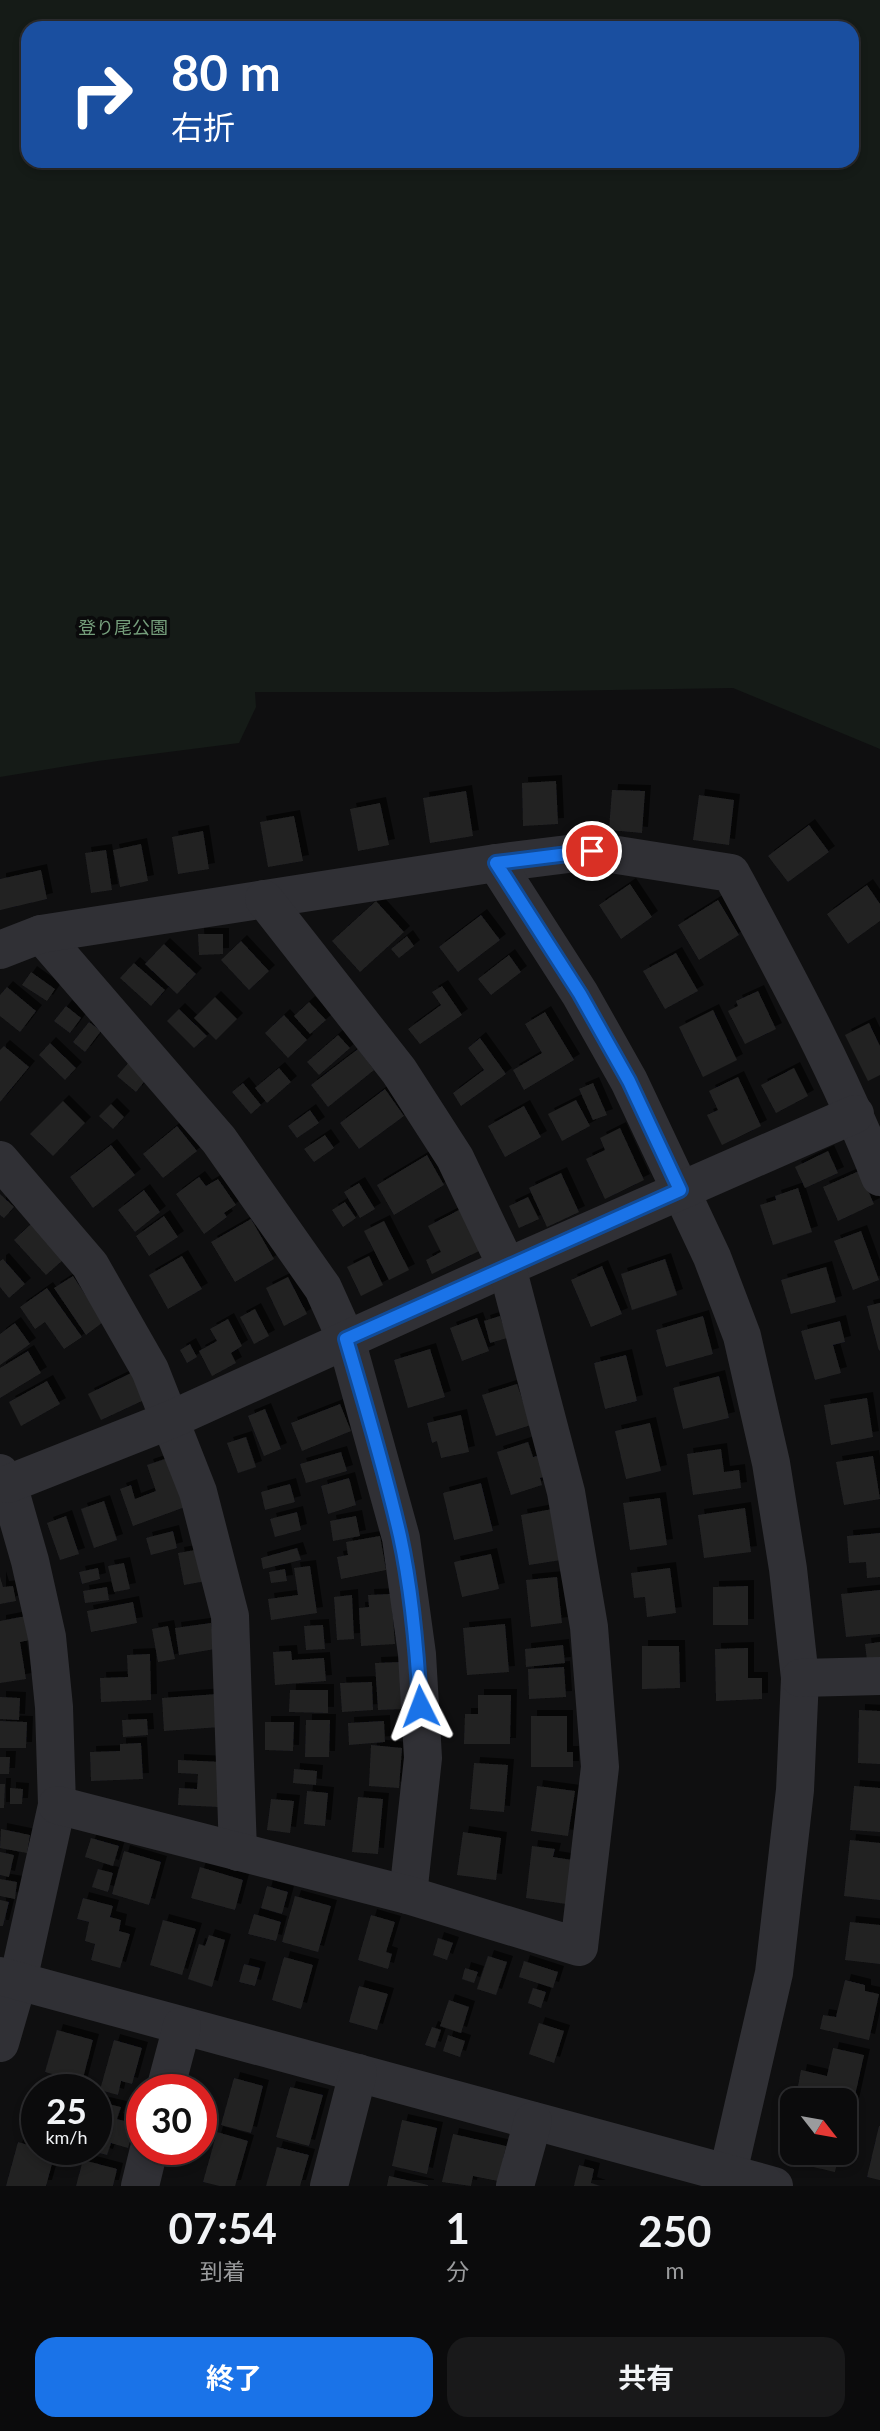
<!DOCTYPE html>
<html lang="ja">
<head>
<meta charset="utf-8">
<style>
  body { margin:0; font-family:Lato,"Noto Sans JP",sans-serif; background:#19191a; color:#f1f3f6; height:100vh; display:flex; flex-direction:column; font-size:26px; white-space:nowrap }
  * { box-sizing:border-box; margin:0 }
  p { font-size:23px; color:#9a9b9d }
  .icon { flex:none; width:38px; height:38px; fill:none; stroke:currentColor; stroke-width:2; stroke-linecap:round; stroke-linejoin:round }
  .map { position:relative; height:2186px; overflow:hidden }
  .side { display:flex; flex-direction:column; background:#0b0b0c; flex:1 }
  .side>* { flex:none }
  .banner { position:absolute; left:21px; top:21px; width:838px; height:147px; border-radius:21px; box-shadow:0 4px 10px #0003,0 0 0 2px #2b2b2d; background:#1a4fa0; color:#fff; overflow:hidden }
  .needle { width:46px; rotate:121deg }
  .controls { position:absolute; left:780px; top:2088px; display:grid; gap:14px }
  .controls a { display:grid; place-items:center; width:77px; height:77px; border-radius:14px; background:#0b0b0c; box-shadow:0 4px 10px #0003,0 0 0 2px #2b2b2d; font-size:35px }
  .speed { position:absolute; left:21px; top:2074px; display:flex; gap:14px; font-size:35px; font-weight:700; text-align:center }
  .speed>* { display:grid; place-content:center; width:91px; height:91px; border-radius:50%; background:#0b0b0c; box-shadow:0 4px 10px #0003,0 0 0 2px #2b2b2d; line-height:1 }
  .speed small { font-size:18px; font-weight:400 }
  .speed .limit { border:10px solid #d22; background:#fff; color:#111 }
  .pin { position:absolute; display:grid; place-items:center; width:60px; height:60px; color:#fff; margin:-30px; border:4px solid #fff; border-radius:50%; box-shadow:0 2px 7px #0007 }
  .me { position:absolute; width:77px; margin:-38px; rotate:357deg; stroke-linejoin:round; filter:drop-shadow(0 0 5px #0008) }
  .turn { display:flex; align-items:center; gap:24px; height:147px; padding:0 35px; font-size:32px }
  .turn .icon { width:91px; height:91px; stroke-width:2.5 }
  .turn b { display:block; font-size:49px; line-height:60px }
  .eta { display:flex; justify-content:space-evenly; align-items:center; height:119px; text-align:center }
  .eta b { font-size:42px; font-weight:700; line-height:49px }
  .action { display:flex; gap:14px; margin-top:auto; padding:14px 35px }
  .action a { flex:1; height:80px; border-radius:21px; background:#1a73e8; color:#fff; font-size:28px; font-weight:700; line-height:80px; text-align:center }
  .action a+a { background:#19191a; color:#f1f3f6 }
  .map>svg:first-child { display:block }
</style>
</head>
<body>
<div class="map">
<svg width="880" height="2186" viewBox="0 0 880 2186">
  <defs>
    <filter id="shadow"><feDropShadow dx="6" dy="-6" stdDeviation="0" flood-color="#0009"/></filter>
  </defs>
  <rect width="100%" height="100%" fill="#0f0f10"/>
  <!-- green -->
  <path fill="#151b17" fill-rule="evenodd" d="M0,0H880V749L733,688L497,692H255L256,707L239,743L98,761L0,777ZM28,28H852V161H28Z"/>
  <!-- building -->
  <g fill="#222224" filter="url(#shadow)">
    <polygon points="556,781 558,824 523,826 522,783"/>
    <polygon points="612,790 645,791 642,833 609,830"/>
    <polygon points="466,791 473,836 430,843 423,798"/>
    <polygon points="699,795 734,800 729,845 693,840"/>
    <polygon points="380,803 389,845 358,851 350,809"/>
    <polygon points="294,816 303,861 268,867 260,822"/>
    <polygon points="809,825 829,852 788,882 768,856"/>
    <polygon points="203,831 209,869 178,874 172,837"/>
    <polygon points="141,844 148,881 120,887 113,850"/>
    <polygon points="106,850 112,890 91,893 85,853"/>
    <polygon points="41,870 47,899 0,910 0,879"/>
    <polygon points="630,884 652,917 621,939 599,905"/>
    <polygon points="867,885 880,904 880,921 848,944 827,914"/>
    <polygon points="718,900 739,935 699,960 678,925"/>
    <polygon points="376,901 404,932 360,972 332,941"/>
    <polygon points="481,915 500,940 458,972 439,947"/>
    <polygon points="198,934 223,934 223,954 199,955"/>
    <polygon points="407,936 414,946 399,958 391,949"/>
    <polygon points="241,941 269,971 249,990 221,960"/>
    <polygon points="164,944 196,974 177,994 145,964"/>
    <polygon points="676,953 698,991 665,1009 643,971"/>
    <polygon points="509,955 521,972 491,995 478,979"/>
    <polygon points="134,963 165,990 151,1006 120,978"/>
    <polygon points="31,972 55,989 47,1001 22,985"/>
    <polygon points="442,986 462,1015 420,1044 408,1029 441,1005 432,992"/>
    <polygon points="7,987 36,1011 20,1032 0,1016 0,995"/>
    <polygon points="758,991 776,1029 745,1044 728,1011 738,1006 736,1001"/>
    <polygon points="215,997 237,1019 216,1040 194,1018"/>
    <polygon points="309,1002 326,1020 310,1034 294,1016"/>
    <polygon points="66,1006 81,1018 70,1033 54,1021"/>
    <polygon points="179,1009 207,1036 194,1048 167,1021"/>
    <polygon points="713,1010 737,1060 703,1077 679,1027"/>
    <polygon points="545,1012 574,1060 524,1090 513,1070 542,1053 525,1024"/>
    <polygon points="284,1015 307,1040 288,1058 265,1033"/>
    <polygon points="89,1022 101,1031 85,1052 73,1042"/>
    <polygon points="869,1023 880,1046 880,1075 868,1081 845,1035"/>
    <polygon points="338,1035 350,1048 319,1075 307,1062"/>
    <polygon points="480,1038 506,1074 461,1106 453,1093 484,1070 468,1048"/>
    <polygon points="50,1043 76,1068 65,1080 39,1055"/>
    <polygon points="4,1046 29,1067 0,1102 0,1050"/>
    <polygon points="358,1049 374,1070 328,1107 311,1085"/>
    <polygon points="130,1061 148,1077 136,1092 117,1076"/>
    <polygon points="279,1068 291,1082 267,1103 255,1088"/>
    <polygon points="794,1068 808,1096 776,1113 761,1085"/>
    <polygon points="738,1077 761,1126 722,1145 707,1115 718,1110 709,1091"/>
    <polygon points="243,1083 261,1105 251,1114 232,1092"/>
    <polygon points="593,1083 607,1115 593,1120 579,1089"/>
    <polygon points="385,1089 404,1116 359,1149 340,1123"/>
    <polygon points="576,1100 590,1126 562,1141 548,1114"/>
    <polygon points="63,1101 85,1123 53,1156 30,1134"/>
    <polygon points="111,1104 124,1117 113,1129 99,1116"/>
    <polygon points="524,1106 541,1137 505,1157 488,1126"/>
    <polygon points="310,1110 319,1123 297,1138 288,1126"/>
    <polygon points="177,1126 197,1151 163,1178 143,1154"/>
    <polygon points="620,1128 644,1180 605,1199 586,1159 605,1150 600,1138"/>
    <polygon points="325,1135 334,1148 314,1162 304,1149"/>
    <polygon points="111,1145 135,1175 93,1208 70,1177"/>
    <polygon points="828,1151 838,1173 805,1188 795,1167"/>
    <polygon points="427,1155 444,1185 394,1215 377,1185"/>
    <polygon points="859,1171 874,1204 838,1221 823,1187"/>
    <polygon points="561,1173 579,1212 547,1227 529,1188"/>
    <polygon points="199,1177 206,1186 218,1179 236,1205 224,1213 227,1217 204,1234 176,1194"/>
    <polygon points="359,1183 375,1209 360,1218 344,1192"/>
    <polygon points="798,1188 812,1232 773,1245 760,1205 776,1200 775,1196"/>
    <polygon points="144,1190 160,1212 135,1232 118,1210"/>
    <polygon points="0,1194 14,1207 4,1218 0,1215"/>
    <polygon points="528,1197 539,1219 519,1228 509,1206"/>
    <polygon points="345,1202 356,1218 343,1227 332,1210"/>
    <polygon points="461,1209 481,1250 432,1274 426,1260 441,1252 428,1226"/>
    <polygon points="164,1216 178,1237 149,1256 136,1236"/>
    <polygon points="251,1219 274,1259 235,1282 211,1242"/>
    <polygon points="384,1221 409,1270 389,1280 364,1231"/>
    <polygon points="32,1223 64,1259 46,1275 14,1240"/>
    <polygon points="861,1231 879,1280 853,1290 834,1241"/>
    <polygon points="182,1256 202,1289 168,1309 149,1275"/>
    <polygon points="369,1256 383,1285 361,1296 347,1267"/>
    <polygon points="3,1259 25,1284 9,1298 0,1287 0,1261"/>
    <polygon points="665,1259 677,1295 632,1310 621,1274"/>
    <polygon points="602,1266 622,1314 591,1327 571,1280"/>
    <polygon points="826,1267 836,1302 791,1314 781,1280"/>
    <polygon points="73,1276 103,1322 86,1335 54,1288"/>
    <polygon points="288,1277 307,1314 284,1326 266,1288"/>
    <polygon points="47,1288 82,1337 64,1349 45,1322 35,1329 20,1307"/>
    <polygon points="880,1303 880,1350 879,1351 867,1306"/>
    <polygon points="255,1309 269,1336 254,1344 240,1317"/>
    <polygon points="500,1316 507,1338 490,1343 484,1321"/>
    <polygon points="703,1316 713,1354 666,1367 656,1330"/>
    <polygon points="477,1318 489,1351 462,1361 450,1328"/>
    <polygon points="228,1319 242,1346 231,1353 236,1363 212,1376 199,1351 217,1341 210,1329"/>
    <polygon points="840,1321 845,1342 833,1345 841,1373 815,1380 801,1331"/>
    <polygon points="15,1323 30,1344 0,1365 0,1334"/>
    <polygon points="190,1344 197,1357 187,1363 180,1350"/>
    <polygon points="430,1349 445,1397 408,1408 394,1360"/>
    <polygon points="28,1351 41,1373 0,1398 0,1368"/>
    <polygon points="626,1355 637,1401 605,1409 594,1363"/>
    <polygon points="131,1373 144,1400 101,1420 88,1394"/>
    <polygon points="719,1376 729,1418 683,1429 673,1388"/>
    <polygon points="47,1381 60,1404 21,1426 9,1402"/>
    <polygon points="517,1384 531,1425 496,1436 482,1395"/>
    <polygon points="867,1398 873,1437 831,1445 824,1405"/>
    <polygon points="340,1404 351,1431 302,1451 291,1423"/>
    <polygon points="265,1409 281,1449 264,1456 248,1416"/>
    <polygon points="461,1415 469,1452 441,1458 437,1441 432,1443 427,1423"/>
    <polygon points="650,1423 661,1471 626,1479 615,1431"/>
    <polygon points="246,1437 256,1467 238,1473 227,1443"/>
    <polygon points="528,1442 533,1457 541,1455 547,1476 540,1478 542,1485 511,1495 497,1452"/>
    <polygon points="721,1449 724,1472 739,1470 741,1488 693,1495 687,1454"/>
    <polygon points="341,1452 347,1471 306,1483 300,1464"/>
    <polygon points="873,1456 880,1499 844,1505 836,1462"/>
    <polygon points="168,1458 185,1507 133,1526 120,1489 131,1485 135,1499 156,1491 147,1465"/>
    <polygon points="349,1478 356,1505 328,1514 321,1486"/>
    <polygon points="481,1483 493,1531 454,1540 443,1493"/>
    <polygon points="290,1484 295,1502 265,1510 261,1492"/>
    <polygon points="660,1498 667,1545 630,1550 623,1503"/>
    <polygon points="104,1501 117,1540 94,1548 81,1509"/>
    <polygon points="745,1508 751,1552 704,1558 698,1515"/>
    <polygon points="552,1509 561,1560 529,1565 521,1515"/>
    <polygon points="297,1512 301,1530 275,1537 270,1519"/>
    <polygon points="66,1516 79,1554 60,1560 47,1523"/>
    <polygon points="356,1516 360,1536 333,1541 330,1521"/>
    <polygon points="173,1531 177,1548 151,1555 146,1538"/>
    <polygon points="880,1533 880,1577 867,1578 866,1562 849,1563 847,1536"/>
    <polygon points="380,1536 386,1570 341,1579 337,1557 348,1555 346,1542"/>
    <polygon points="297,1548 301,1560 263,1569 261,1558"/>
    <polygon points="201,1549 206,1581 184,1585 178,1553"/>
    <polygon points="491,1554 499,1589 462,1597 454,1562"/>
    <polygon points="124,1563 130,1589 114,1592 108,1566"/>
    <polygon points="310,1566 317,1613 271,1620 268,1599 298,1595 294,1568"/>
    <polygon points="98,1568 100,1579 82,1584 79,1572"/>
    <polygon points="670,1568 676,1613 647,1617 645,1597 634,1598 631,1573"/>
    <polygon points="285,1569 287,1581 271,1583 269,1572"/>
    <polygon points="0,1577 3,1587 13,1586 16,1601 0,1604"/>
    <polygon points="557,1577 562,1623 531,1627 526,1580"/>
    <polygon points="748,1586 748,1625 713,1625 713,1587"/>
    <polygon points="107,1587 109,1600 85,1603 83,1591"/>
    <polygon points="880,1590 880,1634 846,1637 841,1594"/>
    <polygon points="391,1594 395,1644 361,1646 359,1608 369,1607 368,1595"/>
    <polygon points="352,1595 354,1639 337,1640 334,1597"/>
    <polygon points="133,1602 137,1623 91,1632 87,1611"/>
    <polygon points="26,1616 30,1640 20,1642 26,1679 0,1683 0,1621"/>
    <polygon points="211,1623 215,1649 179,1655 175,1628"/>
    <polygon points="505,1624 509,1672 467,1675 463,1628"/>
    <polygon points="323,1625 325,1649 306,1650 304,1626"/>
    <polygon points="168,1626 175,1659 158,1662 152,1629"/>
    <polygon points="880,1642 880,1658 867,1660 865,1644"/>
    <polygon points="563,1645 565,1663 526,1667 525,1649"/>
    <polygon points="642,1646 679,1646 680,1688 642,1689"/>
    <polygon points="748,1648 748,1678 762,1678 762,1699 716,1701 715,1649"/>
    <polygon points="291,1651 292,1660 324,1658 326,1681 275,1685 273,1652"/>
    <polygon points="150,1654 151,1700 101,1702 100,1678 128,1677 127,1655"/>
    <polygon points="401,1662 404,1709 378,1710 375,1663"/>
    <polygon points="564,1667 566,1697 529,1699 528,1669"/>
    <polygon points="372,1682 373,1710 342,1712 340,1683"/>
    <polygon points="290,1690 328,1690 328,1713 289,1712"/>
    <polygon points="218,1694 220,1727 164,1731 162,1698"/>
    <polygon points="478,1695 511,1695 510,1744 464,1744 465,1714 478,1714"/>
    <polygon points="0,1697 20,1698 19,1720 0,1719"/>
    <polygon points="859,1710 880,1711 880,1764 858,1763"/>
    <polygon points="531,1716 567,1716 567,1752 573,1752 573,1767 531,1767"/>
    <polygon points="147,1719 148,1735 123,1737 122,1720"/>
    <polygon points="306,1720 330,1720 329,1757 305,1757"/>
    <polygon points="0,1721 27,1722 26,1748 0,1748"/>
    <polygon points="384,1721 385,1742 349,1745 348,1723"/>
    <polygon points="265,1722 294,1722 293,1751 265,1750"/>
    <polygon points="141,1743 143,1779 91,1781 90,1752 120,1751 120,1744"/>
    <polygon points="371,1745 402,1748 399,1788 369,1786"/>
    <polygon points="0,1757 10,1757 9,1774 0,1774"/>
    <polygon points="178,1760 222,1762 219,1807 178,1805 179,1788 197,1789 198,1774 178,1773"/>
    <polygon points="474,1763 508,1765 504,1812 470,1809"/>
    <polygon points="294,1769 317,1771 316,1785 293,1783"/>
    <polygon points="0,1784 5,1784 4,1808 0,1808"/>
    <polygon points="537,1786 575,1791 568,1836 531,1831"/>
    <polygon points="854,1786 880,1788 880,1832 850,1830"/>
    <polygon points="10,1788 23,1789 22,1804 10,1804"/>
    <polygon points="307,1791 328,1793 325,1826 304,1824"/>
    <polygon points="358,1797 383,1799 378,1854 352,1852"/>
    <polygon points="271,1799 294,1801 290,1833 267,1830"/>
    <polygon points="1,1829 30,1835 27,1853 0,1848"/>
    <polygon points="463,1832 501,1838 496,1880 457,1875"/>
    <polygon points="91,1838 119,1846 113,1866 85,1857"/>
    <polygon points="850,1840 880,1843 880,1900 844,1896"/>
    <polygon points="532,1846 555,1849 553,1857 572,1860 566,1904 526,1898"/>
    <polygon points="124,1851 161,1862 149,1905 112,1894"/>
    <polygon points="0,1852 14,1855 9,1877 0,1875"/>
    <polygon points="200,1867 243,1880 235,1910 191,1898"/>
    <polygon points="98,1869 113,1873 108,1892 92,1887"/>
    <polygon points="0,1879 17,1882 15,1899 0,1896"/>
    <polygon points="267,1886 288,1892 282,1914 261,1908"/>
    <polygon points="295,1896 331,1906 318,1952 282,1942"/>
    <polygon points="83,1898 113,1906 110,1917 121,1920 119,1931 130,1934 120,1968 91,1960 95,1944 85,1941 89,1922 77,1919"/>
    <polygon points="0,1900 9,1902 3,1926 0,1926"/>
    <polygon points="254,1914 281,1922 276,1941 248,1934"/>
    <polygon points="371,1915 395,1922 386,1952 392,1954 388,1969 358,1960"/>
    <polygon points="163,1920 196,1929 182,1975 150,1965"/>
    <polygon points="850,1922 880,1925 880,1964 845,1960"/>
    <polygon points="209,1935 225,1940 212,1987 188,1979 199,1944 205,1946"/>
    <polygon points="438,1938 453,1943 447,1960 433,1955"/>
    <polygon points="488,1956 507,1962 496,1995 477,1989"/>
    <polygon points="284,1957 313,1965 301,2009 272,2000"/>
    <polygon points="524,1961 558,1972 553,1988 519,1977"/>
    <polygon points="244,1964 260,1968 255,1986 239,1982"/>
    <polygon points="465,1968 478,1972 474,1983 462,1979"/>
    <polygon points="845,1980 865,1985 865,1991 879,1994 869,2040 820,2029 823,2015 836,2017"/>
    <polygon points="359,1986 388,1994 377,2030 349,2022"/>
    <polygon points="533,1988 546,1992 541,2008 528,2003"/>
    <polygon points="449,2000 469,2007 461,2033 440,2026"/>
    <polygon points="539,2023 564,2031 554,2063 529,2054"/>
    <polygon points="432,2027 441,2030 435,2048 425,2045"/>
    <polygon points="57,2030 93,2040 82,2082 45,2072"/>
    <polygon points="448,2035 465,2041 460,2057 443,2051"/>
    <polygon points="114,2040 142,2048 132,2084 121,2081 118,2095 100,2090"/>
    <polygon points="833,2048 864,2055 852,2109 845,2108 845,2100 810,2100 796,2097 801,2070 827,2076"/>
    <polygon points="234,2078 263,2086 251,2133 221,2125"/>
    <polygon points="290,2087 323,2095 309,2146 276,2137"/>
    <polygon points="37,2098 37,2136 27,2133"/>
    <polygon points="99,2102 121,2107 117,2119 135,2124 128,2148 111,2143 107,2155 87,2150 96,2149 96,2112"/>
    <polygon points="402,2120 437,2128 427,2174 392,2166"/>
    <polygon points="879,2126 880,2126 880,2180 867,2177"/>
    <polygon points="217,2132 248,2141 235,2186 220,2186 203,2182"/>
    <polygon points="453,2134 506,2146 498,2181 473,2176 471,2186 442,2182"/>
    <polygon points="18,2142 55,2153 46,2186 6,2186"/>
    <polygon points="277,2147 309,2155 300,2186 266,2186"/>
    <polygon points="794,2152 812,2152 838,2158 835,2172 792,2162"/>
    <polygon points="83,2160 117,2169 113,2186 76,2186"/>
    <polygon points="579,2165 594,2169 591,2183 600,2186 574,2186"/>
    <polygon points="389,2176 428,2185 428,2186 387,2186"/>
  </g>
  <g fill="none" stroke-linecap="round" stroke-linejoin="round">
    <!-- minor -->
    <g stroke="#303035" stroke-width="38">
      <path d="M496,863L592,851L731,873C785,973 839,1072 880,1177"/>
      <polyline points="41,934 219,1140 323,1288 346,1339 401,1538 417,1654 423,1758 408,1895"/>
      <polyline points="0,950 41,934 496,863 580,994 629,1081 712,1257 742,1336 771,1463 788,1569 800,1678 795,1790 774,1973 725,2186"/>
      <polyline points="0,1160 90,1265 150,1370 198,1492 230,1616 238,1852"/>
      <polyline points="0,1473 8,1484 30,1561 47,1637 54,1707 57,1805 18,1981 0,2043"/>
      <polyline points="8,1484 170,1420 507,1267 855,1114"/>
      <polyline points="800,1678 880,1676"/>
      <polyline points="57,1805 408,1895 579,1947 600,1767 589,1627 566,1492 507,1267 455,1158 399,1071 264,899"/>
      <polyline points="0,1976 774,2186"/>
      <polyline points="165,2090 182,2026"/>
      <polyline points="140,2186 149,2149"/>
      <polyline points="329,2186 358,2073"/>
      <polyline points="515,2186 533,2121"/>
    </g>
  </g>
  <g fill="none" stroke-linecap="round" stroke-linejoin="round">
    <!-- route casing -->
    <g stroke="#114b97" stroke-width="18">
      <path id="route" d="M420,1706C417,1650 412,1591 400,1536C385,1470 365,1404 346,1339L680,1190L629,1081L580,994L496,863L592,851"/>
    </g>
    <!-- route -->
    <use href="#route" stroke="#1a73e8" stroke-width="12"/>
  </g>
  <g text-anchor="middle" stroke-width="7" stroke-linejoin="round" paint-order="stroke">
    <!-- park labels -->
    <g font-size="18" fill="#759e7b" stroke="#0a0a0b">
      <text x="123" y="634">登り尾公園</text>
    </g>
  </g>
</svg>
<div class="controls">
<a><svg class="needle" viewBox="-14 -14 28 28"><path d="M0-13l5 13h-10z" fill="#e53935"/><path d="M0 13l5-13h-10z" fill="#9a9b9d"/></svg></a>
</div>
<div class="speed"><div>25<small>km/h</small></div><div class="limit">30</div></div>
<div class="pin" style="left:592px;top:851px;background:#d93025"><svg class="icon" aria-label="arrive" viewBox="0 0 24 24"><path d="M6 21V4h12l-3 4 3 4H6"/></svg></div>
<svg class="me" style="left:420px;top:1706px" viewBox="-20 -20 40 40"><path d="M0-17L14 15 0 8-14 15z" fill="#1a73e8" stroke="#fff" stroke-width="4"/></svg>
<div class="banner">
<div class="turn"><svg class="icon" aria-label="right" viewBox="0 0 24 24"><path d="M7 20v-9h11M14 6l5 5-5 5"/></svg><div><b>80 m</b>右折</div></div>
</div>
</div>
<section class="side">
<div class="eta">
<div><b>07:54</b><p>到着</p></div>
<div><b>1</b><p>分</p></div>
<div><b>250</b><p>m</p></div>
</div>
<div class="action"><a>終了</a><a>共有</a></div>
</section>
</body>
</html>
